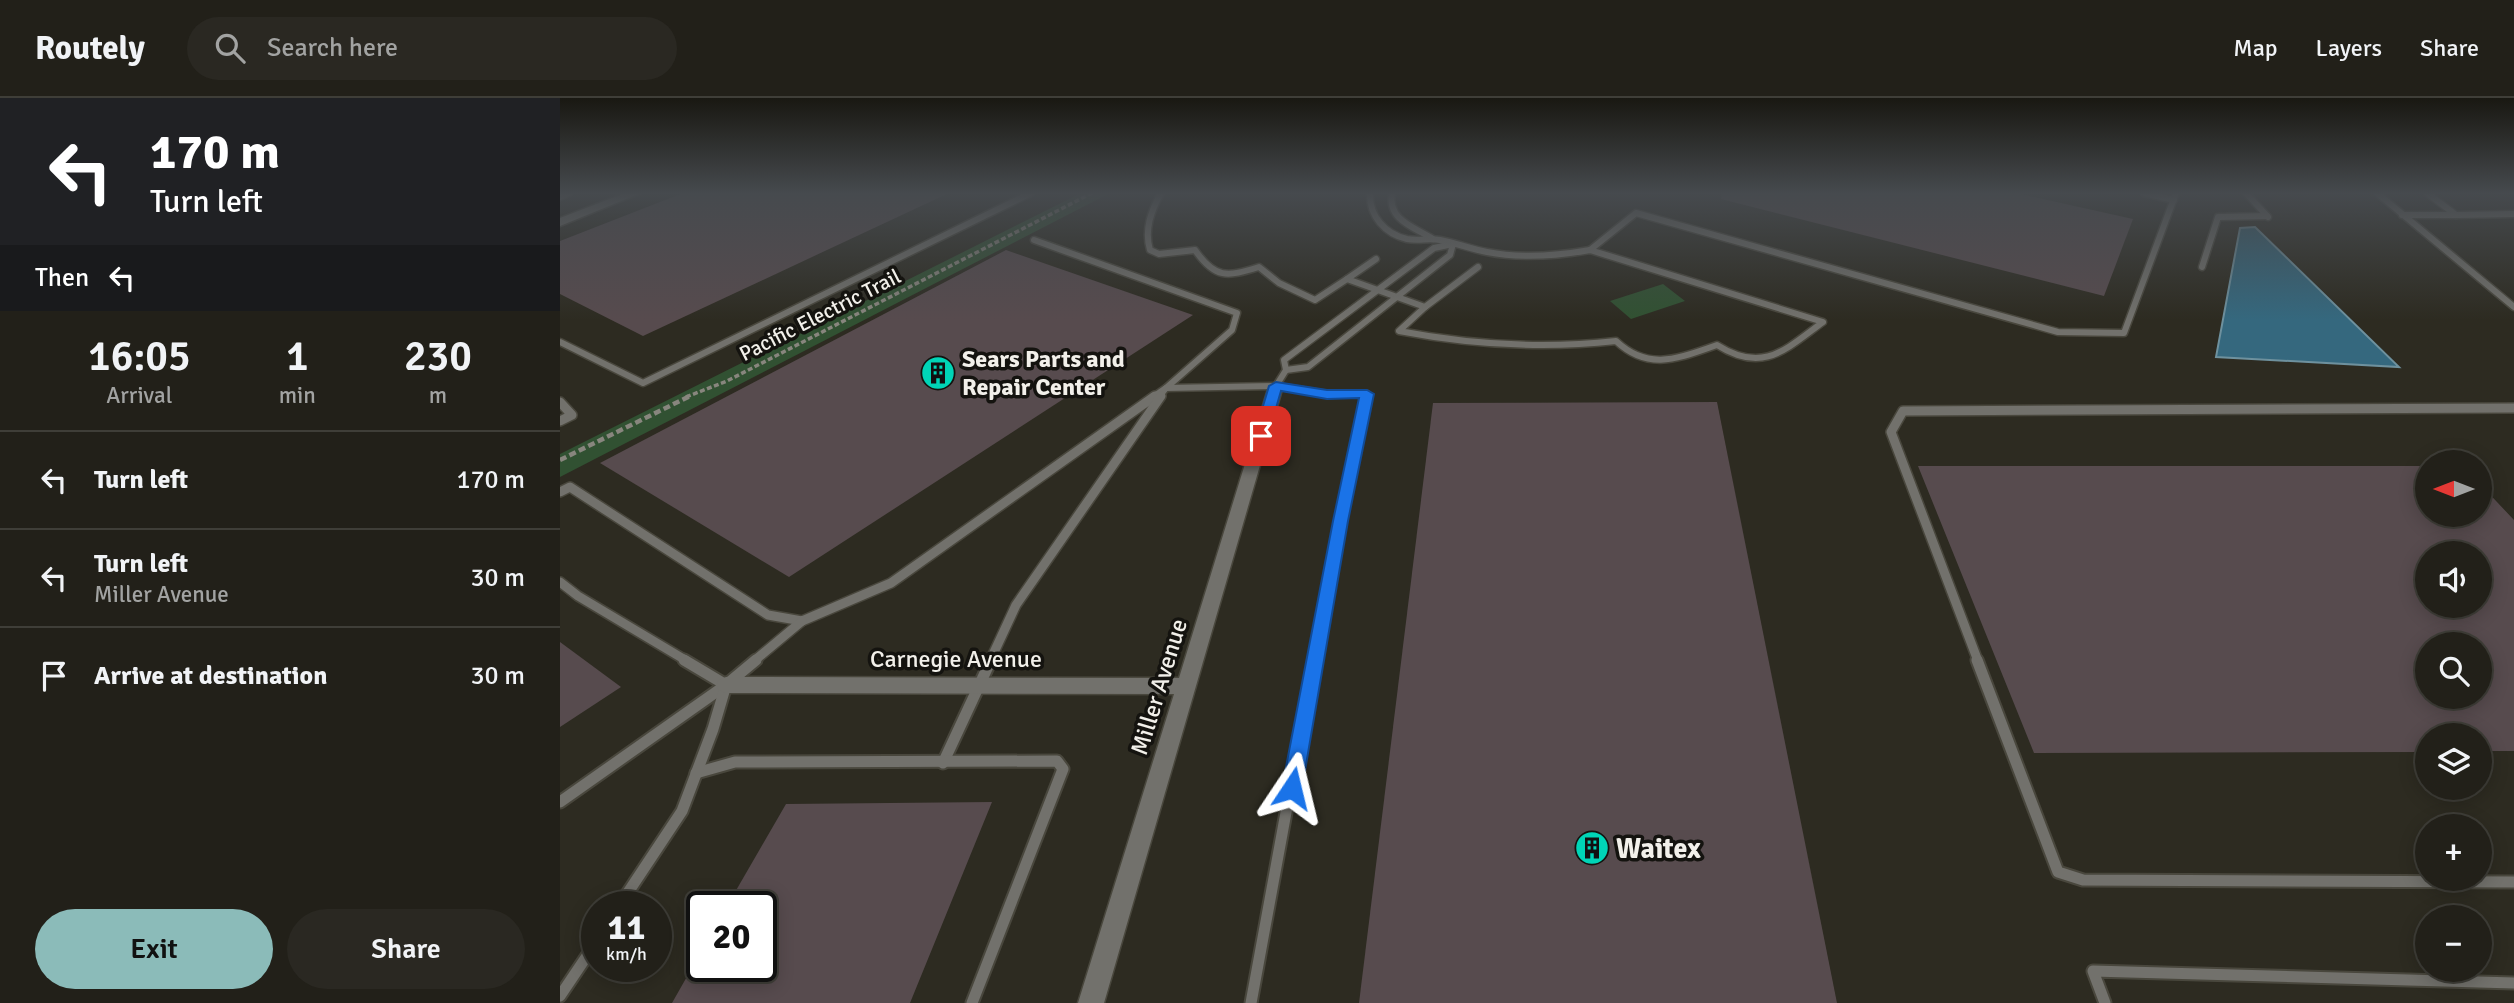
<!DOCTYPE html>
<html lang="en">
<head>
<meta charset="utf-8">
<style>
  body { margin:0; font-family:Signika,sans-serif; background:#2a2822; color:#f1f3f6; height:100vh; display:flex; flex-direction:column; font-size:26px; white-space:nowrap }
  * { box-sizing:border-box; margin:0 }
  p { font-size:23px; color:#a2a3a2 }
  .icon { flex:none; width:38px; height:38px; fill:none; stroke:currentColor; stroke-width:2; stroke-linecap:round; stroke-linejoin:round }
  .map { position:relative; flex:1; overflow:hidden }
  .details { display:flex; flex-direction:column; background:#222019; width:560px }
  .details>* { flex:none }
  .guide { background:#202124; color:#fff; overflow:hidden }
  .needle { width:46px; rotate:270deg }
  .tools { position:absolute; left:1855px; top:352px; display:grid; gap:14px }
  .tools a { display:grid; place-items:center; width:77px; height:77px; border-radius:50%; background:#222019; box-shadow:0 4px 18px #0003,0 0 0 2px #3f3e38; font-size:35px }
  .speed { position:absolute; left:21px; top:793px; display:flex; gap:14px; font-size:35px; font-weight:700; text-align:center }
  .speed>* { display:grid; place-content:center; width:91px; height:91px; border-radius:50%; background:#222019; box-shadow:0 4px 18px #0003,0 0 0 2px #3f3e38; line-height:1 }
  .speed small { font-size:18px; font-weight:400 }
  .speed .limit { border:4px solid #111; border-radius:10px; background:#fff; color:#111 }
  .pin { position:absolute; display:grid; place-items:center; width:60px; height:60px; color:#fff; margin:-30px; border-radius:14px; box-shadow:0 4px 10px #0006 }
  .me { position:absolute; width:77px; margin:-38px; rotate:10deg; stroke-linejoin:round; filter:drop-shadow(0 0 5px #0008) }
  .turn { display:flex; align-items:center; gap:24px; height:147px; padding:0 35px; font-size:32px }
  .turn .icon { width:91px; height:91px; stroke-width:2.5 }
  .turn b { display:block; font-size:49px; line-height:60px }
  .then { display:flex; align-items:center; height:66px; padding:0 35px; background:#0003; gap:14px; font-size:26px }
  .eta { display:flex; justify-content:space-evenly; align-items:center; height:119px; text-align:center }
  .eta b { font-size:42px; font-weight:600; line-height:49px }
  .primary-button { display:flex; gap:14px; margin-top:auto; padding:14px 35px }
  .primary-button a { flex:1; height:80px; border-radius:42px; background:#8bbbb9; color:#111; font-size:28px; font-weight:600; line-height:80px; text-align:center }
  .primary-button a+a { background:#2a2822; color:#f1f3f6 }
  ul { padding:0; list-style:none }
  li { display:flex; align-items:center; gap:21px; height:98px; padding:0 35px; border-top:2px solid #3f3e38 }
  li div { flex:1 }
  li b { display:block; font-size:26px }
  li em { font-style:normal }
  header { display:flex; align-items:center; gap:42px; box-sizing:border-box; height:98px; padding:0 35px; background:#222019; border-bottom:2px solid #3f3e38 }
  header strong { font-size:33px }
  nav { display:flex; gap:38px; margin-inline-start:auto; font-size:24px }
  .search { width:490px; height:63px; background:#2a2822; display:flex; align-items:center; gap:18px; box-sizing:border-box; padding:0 24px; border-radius:38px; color:#a2a3a2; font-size:26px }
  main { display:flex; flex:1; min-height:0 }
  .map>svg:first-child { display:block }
</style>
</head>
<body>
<header>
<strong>Routely</strong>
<div class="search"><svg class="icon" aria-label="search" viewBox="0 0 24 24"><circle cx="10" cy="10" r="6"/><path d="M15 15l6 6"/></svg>Search here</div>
<nav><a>Map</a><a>Layers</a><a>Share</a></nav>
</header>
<main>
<section class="details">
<div class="guide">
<div class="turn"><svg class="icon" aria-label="left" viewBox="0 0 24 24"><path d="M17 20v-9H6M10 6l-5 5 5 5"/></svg><div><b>170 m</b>Turn left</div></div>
<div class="then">Then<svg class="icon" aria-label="left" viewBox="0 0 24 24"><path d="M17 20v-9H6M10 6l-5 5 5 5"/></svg></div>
</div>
<div class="eta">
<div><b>16:05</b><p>Arrival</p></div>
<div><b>1</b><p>min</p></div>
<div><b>230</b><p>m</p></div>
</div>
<ul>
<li><svg class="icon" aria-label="left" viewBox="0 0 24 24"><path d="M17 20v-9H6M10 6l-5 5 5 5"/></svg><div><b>Turn left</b></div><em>170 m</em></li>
<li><svg class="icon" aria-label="left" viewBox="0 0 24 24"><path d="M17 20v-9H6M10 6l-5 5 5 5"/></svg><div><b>Turn left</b><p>Miller Avenue</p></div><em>30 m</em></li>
<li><svg class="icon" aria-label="arrive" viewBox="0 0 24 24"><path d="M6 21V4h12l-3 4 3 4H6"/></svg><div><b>Arrive at destination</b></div><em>30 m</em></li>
</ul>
<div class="primary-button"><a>Exit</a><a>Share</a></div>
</section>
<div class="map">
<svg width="1954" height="905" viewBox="0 0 1954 905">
  <rect width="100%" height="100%" fill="#2d2b21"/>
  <!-- green -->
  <g fill="#315132">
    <polygon points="521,95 550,95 0,379 0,356"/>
    <polygon points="1103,186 1125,203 1071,221 1050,203"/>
  </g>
  <!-- water -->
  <polygon fill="#35687e" stroke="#6e919e" stroke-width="2" points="1695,129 1839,269 1656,259 1680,130"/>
  <!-- building -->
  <g fill="#574b4e" fill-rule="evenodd">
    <polygon points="123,95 389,95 83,238 0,196 0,143"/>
    <polygon points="1162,95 1456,95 1573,121 1544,198 1161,101"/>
    <polygon points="446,152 633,217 229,479 40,365"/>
    <polygon points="1157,304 1277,905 799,905 873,305"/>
    <path d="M1358,368H1867V416H1920V386L1954,422V653H1920V637H1867V654L1474,655ZM1867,455H1920V508H1867ZM1867,546H1920V598H1867Z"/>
    <polygon points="0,544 61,589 0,629"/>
    <polygon points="432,704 350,905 112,905 133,868 201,868 201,808 167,808 226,706"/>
  </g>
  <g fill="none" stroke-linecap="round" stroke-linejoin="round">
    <!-- lane-far2 casing -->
    <g stroke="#49473d" stroke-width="9">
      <g id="lane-far2">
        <path d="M601,95C591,113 584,132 590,152L599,156L635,152C655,181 667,179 699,169L719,185L755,202L787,181L865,209L839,233C912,247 982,251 1056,243C1089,274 1119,260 1157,247C1203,276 1225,252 1263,224L1030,152C996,158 962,161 927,154C911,151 896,145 880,142C869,140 858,143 847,141C825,136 809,118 810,95"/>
        <path d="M832,95C827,122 854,129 873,141"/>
        <polyline points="1584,95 1614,102"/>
        <polyline points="1686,95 1708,119"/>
        <polyline points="1817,95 1954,209"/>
        <polyline points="1867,95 1896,117 1954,116"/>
        <polyline points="0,99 9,95"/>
        <polyline points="1842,117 1896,117"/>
        <polyline points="474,142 677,215 672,232 606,290 599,299"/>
        <polyline points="1030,152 1076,115 1498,234 1564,235 1616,95"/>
        <polyline points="1642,169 1658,119 1707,118"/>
        <polyline points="787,181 816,161"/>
        <polyline points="865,209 918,169"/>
        <polyline points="0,244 83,285 471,95"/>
        <polyline points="726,272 748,269 890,157 893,146"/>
        <polyline points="716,288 726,272 724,262 874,150 888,147"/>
        <polyline points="593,299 606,290 716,288 767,296 807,296 806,299"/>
      </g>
    </g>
    <!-- lane-far1 casing -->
    <g stroke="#49473d" stroke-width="12">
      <g id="lane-far1">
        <polyline points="0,304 12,317 0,323"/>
        <polyline points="0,394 10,389 208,517 242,523 331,485 595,298"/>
        <polyline points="0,484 18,498 127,563"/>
        <polyline points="194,563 242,523"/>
        <polyline points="430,563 456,507 601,298"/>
        <polyline points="754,563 807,298"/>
        <polyline points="1418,563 1331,334 1343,313 1954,310"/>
      </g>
    </g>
    <!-- lane casing -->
    <g stroke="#49473d" stroke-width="15">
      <g id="lane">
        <polyline points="124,562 166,587"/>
        <polyline points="1417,562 1498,774 1523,782 1954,784"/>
        <polyline points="383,665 431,562"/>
        <polyline points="136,675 175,664 497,663 503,671 412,905"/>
        <polyline points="0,704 166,587 196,562"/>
        <polyline points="59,808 122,713 153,631 166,587"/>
        <polyline points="0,898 37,843"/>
        <polyline points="691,905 754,562"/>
        <polyline points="1545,905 1533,873 1954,885"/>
      </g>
    </g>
    <!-- street casing -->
    <g stroke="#49473d" stroke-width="3">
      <g id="street">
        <polygon points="65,95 81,95 0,128 0,120"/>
        <polygon points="716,284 723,288 544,905 518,905 614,596 166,595 159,592 156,587 159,582 166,579 619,580 709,288"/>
      </g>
    </g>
    <!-- path-far1 -->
    <polyline stroke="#88867e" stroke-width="3.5" stroke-dasharray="5 2.5" stroke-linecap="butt" points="126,299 167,283 532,95"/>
    <!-- path -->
    <polyline stroke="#88867e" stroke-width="4.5" stroke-dasharray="7 3.5" stroke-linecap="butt" points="0,362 130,298"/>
    <!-- lane-far2 -->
    <use href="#lane-far2" stroke="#72716c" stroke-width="6"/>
    <!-- lane-far1 -->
    <use href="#lane-far1" stroke="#72716c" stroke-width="9"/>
    <!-- lane -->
    <use href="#lane" stroke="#72716c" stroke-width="11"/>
    <!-- street -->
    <use href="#street" fill="#72716c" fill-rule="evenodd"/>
  </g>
  <!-- sky -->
  <linearGradient id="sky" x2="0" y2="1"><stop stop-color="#191812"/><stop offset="0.43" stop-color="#464a4e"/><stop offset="1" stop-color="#464a4e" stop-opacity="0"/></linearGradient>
  <rect width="1954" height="222" fill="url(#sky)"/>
  <!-- route -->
  <polygon fill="#1a73e8" stroke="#114b97" stroke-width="2" points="716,284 767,292 807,292 814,296 788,423 742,690 739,696 732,698 725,696 722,690 773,423 799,300 767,301 721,293 708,338 701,342 696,341 694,338 709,288"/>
  <!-- icons -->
  <defs>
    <g id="building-disc" transform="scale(1.75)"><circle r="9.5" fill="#00d5b7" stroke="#14130f"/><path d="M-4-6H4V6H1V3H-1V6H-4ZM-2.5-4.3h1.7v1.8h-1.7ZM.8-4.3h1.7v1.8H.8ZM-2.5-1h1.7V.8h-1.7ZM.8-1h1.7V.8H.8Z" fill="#111"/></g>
  </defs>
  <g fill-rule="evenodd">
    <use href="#building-disc" x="378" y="275"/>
    <use href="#building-disc" x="1032" y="750"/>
  </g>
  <g text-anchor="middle" stroke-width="7" stroke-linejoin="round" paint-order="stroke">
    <!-- far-street labels -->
    <g font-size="21" fill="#f2f0ea" stroke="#14130f">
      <text transform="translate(260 217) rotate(-27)" y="7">Pacific Electric Trail</text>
    </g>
    <!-- poi labels -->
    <g font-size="24" font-weight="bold" fill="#f2f0ea" stroke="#14130f" text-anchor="start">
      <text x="402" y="269">Sears Parts and<tspan x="402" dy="28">Repair Center</tspan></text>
    </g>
    <!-- street labels -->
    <g font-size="24" fill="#f2f0ea" stroke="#14130f">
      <text x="396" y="569">Carnegie Avenue</text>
      <text transform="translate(599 589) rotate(-73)" y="8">Miller Avenue</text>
    </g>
    <!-- near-poi labels -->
    <g font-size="28" font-weight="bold" fill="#f2f0ea" stroke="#14130f" text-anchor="start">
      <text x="1056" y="760">Waitex</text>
    </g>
  </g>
</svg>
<div class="tools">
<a><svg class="needle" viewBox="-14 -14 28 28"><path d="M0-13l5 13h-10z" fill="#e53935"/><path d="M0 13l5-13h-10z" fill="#a2a3a2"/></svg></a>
<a><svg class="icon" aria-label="sound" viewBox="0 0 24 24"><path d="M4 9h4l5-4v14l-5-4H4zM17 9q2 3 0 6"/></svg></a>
<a><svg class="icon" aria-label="search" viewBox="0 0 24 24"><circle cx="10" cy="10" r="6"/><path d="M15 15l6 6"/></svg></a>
<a><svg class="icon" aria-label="layers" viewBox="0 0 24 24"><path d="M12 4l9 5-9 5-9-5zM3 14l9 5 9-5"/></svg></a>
<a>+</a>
<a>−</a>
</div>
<div class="speed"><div>11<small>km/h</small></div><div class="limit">20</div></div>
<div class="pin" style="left:701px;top:338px;background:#d93025"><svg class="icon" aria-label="arrive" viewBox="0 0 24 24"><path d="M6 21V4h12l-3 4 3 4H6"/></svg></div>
<svg class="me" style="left:732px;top:690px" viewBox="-20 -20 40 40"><path d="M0-17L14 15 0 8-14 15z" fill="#1a73e8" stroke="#fff" stroke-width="4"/></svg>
</div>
</main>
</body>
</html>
